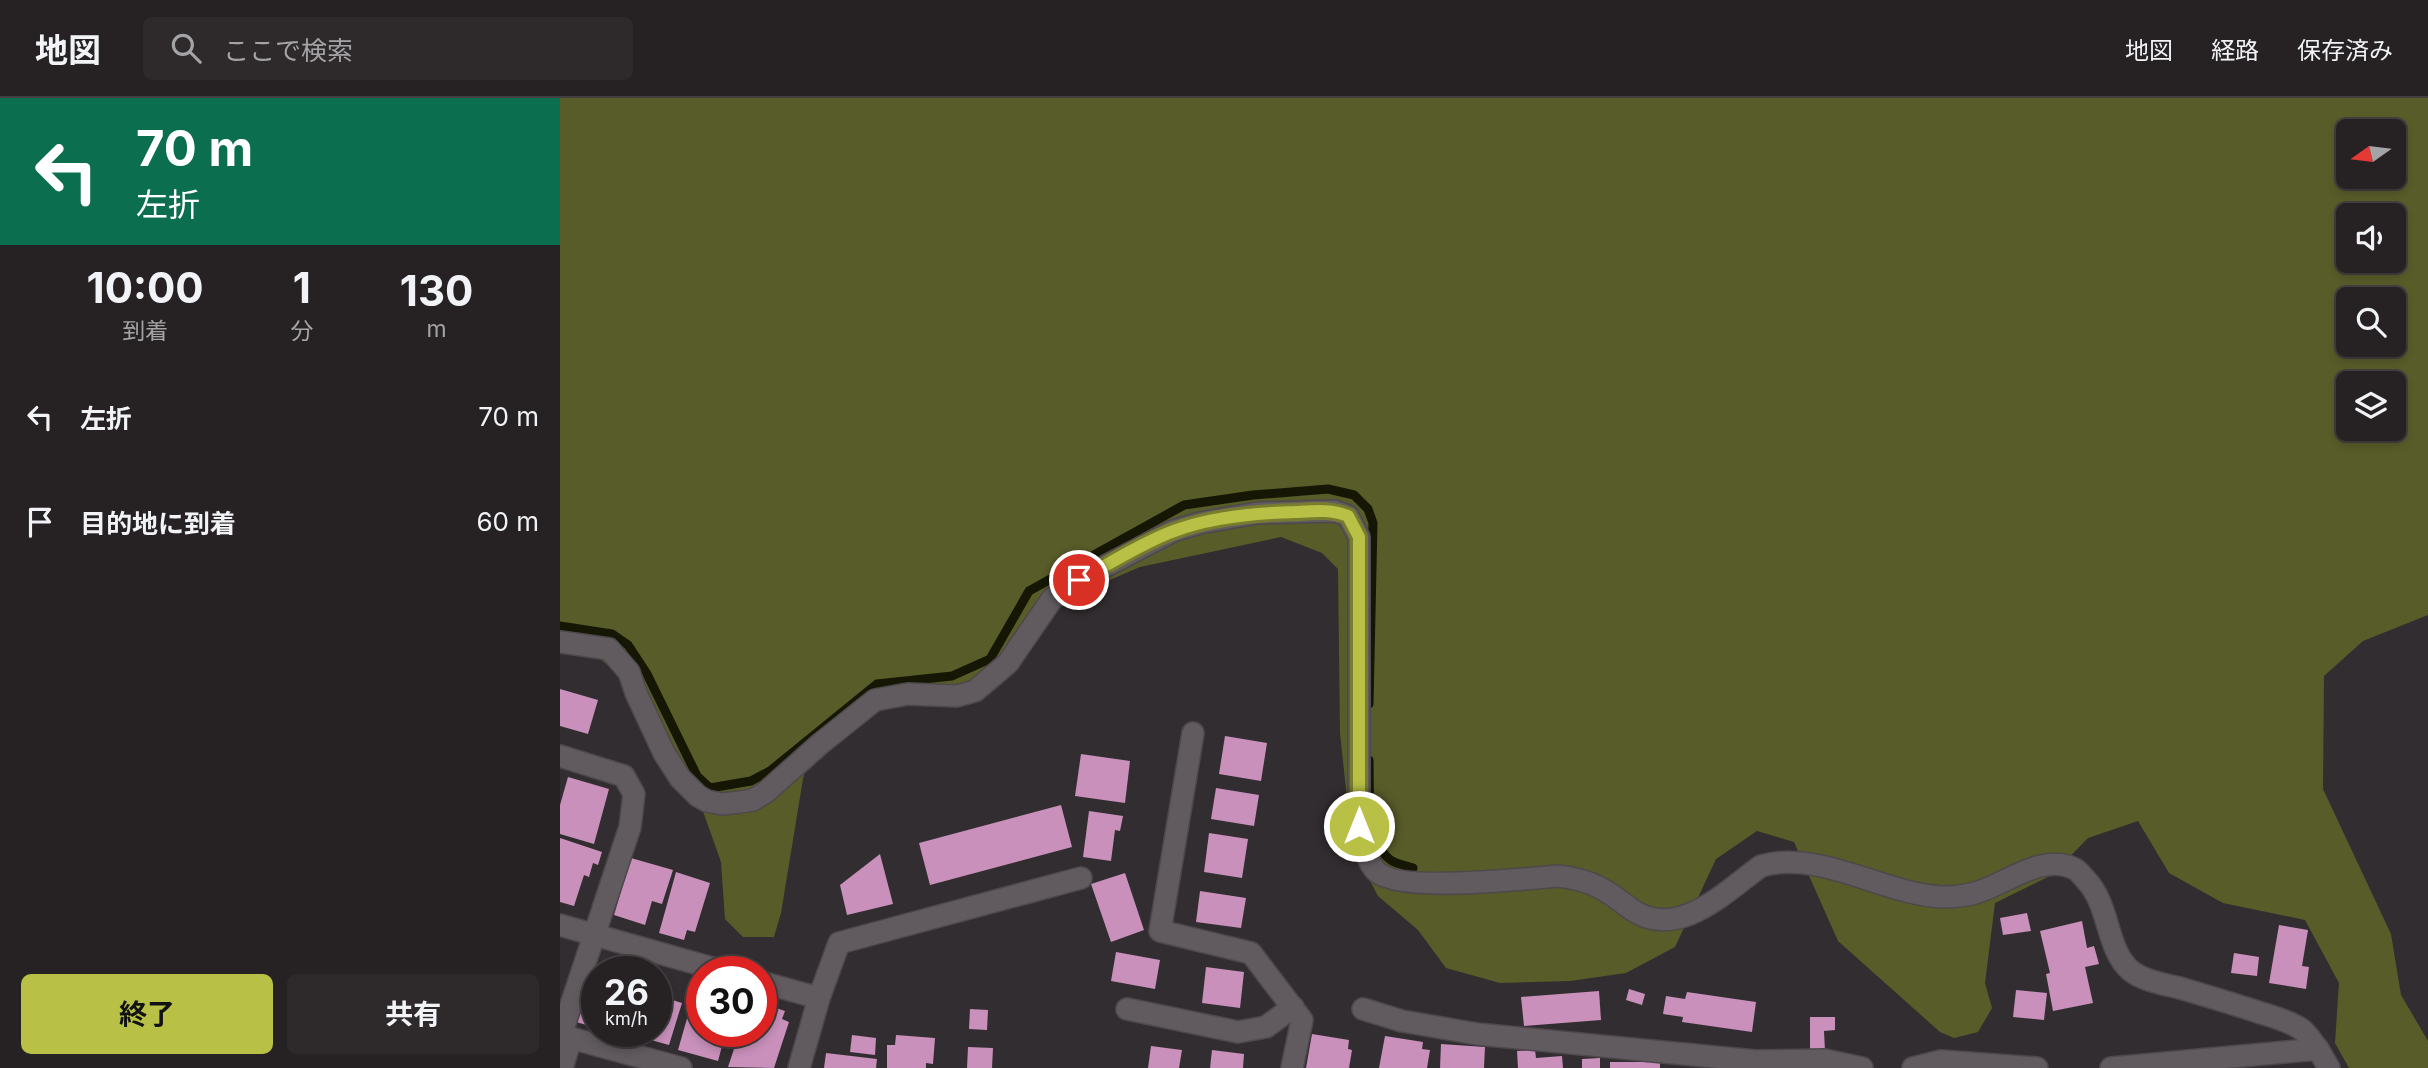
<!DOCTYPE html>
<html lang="ja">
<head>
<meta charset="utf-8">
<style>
  body { margin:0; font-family:Inter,"Noto Sans JP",sans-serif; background:#2e2a2c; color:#f1f3f6; height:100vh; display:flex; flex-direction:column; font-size:26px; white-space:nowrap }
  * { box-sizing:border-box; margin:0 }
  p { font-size:23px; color:#a4a4a6 }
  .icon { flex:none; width:38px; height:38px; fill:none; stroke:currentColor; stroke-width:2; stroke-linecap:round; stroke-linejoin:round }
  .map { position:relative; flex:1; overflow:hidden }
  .details { display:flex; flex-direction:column; background:#262224; width:560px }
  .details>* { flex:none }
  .banner { background:#0b6e4f; color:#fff; overflow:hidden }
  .needle { width:46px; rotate:256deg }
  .buttons { position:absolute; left:1776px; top:21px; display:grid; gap:14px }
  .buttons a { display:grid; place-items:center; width:70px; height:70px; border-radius:10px; background:#262224; box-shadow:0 4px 10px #0003,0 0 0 2px #423f41; font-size:35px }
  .speed { position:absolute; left:21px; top:858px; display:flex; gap:14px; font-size:35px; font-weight:700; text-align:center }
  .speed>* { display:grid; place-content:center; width:91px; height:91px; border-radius:50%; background:#262224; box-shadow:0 4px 10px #0003,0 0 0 2px #423f41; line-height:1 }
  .speed small { font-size:18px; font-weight:400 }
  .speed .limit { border:10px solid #d22; background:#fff; color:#111 }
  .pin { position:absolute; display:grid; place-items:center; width:60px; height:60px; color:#fff; margin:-30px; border:4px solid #fff; border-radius:50%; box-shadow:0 2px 7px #0007 }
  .me { position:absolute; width:77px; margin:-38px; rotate:0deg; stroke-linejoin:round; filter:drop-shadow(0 0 5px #0008) }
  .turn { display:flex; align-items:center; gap:24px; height:147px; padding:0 21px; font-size:32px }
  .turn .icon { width:91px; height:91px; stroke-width:2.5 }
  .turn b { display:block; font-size:49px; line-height:60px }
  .eta { display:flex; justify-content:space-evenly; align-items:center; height:119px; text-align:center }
  .eta b { font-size:42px; font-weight:700; line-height:49px }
  .action { display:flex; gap:14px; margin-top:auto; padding:14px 21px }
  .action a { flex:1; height:80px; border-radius:10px; background:#b9c046; color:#111; font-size:28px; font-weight:700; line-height:80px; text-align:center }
  .action a+a { background:#2e2a2c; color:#f1f3f6 }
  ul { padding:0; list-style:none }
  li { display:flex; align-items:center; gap:21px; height:105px; padding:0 21px }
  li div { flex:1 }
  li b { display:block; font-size:26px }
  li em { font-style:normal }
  header { display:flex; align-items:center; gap:42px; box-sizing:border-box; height:98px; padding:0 35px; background:#262224; border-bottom:2px solid #423f41 }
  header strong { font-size:33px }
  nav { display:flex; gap:38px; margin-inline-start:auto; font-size:24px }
  .search { width:490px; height:63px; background:#2e2a2c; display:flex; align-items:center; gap:18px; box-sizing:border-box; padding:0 24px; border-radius:10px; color:#a4a4a6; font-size:26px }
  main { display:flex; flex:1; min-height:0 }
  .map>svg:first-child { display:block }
</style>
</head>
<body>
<header>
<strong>地図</strong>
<div class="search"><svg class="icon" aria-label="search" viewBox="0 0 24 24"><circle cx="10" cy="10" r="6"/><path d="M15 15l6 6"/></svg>ここで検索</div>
<nav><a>地図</a><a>経路</a><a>保存済み</a></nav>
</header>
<main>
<section class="details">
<div class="banner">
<div class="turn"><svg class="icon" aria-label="left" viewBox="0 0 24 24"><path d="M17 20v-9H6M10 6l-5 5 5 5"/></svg><div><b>70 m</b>左折</div></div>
</div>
<div class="eta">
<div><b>10:00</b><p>到着</p></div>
<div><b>1</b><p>分</p></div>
<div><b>130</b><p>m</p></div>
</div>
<ul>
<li><svg class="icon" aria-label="left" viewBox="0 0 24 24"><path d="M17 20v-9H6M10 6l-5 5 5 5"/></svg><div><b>左折</b></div><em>70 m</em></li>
<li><svg class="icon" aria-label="arrive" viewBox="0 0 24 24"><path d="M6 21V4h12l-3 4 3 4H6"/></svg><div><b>目的地に到着</b></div><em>60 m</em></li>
</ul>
<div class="action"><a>終了</a><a>共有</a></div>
</section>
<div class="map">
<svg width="1868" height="970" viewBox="0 0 1868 970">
  <rect width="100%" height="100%" fill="#322d30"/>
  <!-- green -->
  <path fill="#585c29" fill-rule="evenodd" d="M0,0H1868V517L1803,543L1764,578L1763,691L1831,836L1841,897L1868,943V970H1789L1775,945L1779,885L1745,822L1663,805L1609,775L1578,723L1528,740L1492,777L1435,805L1425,885L1432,910L1418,934L1394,940L1380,934L1278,843L1234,744L1197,733L1156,761L1115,849L1066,875L1010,883L940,885L886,870L858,832L818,798L792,748L780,635L778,471L762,455L721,439L580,469L487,509L432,580L369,608L307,606L276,617L252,647L243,681L221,815L214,839H183L165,821L161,764L134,688L58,575L0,530ZM1788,33H1834V79H1788ZM1788,117H1834V163H1788ZM1788,201H1834V247H1788ZM1788,285H1834V331H1788Z"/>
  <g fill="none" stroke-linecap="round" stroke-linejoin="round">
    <!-- stream -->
    <g stroke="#151603" stroke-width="9">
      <polyline points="0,528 52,536 68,547 87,576 137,678 150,690 191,683 210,673 317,586 392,578 430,561 469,493 624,407 693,397 768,391 794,397 808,411 813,425 809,606"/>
      <path d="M809,662C810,690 805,746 832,763C838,766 847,768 853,770"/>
    </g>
  </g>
  <!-- building -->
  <g fill="#c890ba">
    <polygon points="0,591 38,602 28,636 0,628"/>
    <polygon points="665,638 707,645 701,683 659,676"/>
    <polygon points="521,656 570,663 565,705 515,698"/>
    <polygon points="8,679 49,691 34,746 0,736 0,707"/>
    <polygon points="656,690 699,697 694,728 651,721"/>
    <polygon points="501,707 512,749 370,787 359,745"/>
    <polygon points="529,713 563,718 560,733 555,732 551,763 523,759"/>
    <polygon points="649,735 688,741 682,780 644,774"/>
    <polygon points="0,740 42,754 38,767 33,765 29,779 24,777 14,808 0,804"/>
    <polygon points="320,756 333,806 287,817 280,787"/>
    <polygon points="71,760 113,772 102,806 92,803 85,827 54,817"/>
    <polygon points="116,774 150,785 135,834 127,832 124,842 99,835"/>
    <polygon points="565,775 584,832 551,844 531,786"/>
    <polygon points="640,793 686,800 681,830 636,824"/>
    <polygon points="1467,815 1471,833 1443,837 1440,820"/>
    <polygon points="1522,823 1527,850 1534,848 1539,866 1525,869 1533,905 1493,913 1486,876 1490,875 1480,833"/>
    <polygon points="1719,827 1748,832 1742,868 1749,869 1746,891 1709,885"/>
    <polygon points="556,854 600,862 595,891 551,883"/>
    <polygon points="1674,855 1699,859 1697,878 1671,875"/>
    <polygon points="646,869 684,874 680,910 642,905"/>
    <polygon points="28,883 37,885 37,930 16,924"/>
    <polygon points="1069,891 1085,896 1082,907 1066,902"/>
    <polygon points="1456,892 1487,895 1484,922 1453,919"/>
    <polygon points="1039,893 1041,922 964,928 961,899"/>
    <polygon points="1127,894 1196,904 1192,934 1122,924 1123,919 1103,916 1106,898 1125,901"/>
    <polygon points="96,897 122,905 109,947 69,936 70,933 96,933"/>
    <polygon points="201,905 225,913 222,921 229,924 214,970 168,969 180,933 201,933"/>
    <polygon points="130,910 142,913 142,933 166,933 158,963 118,952"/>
    <polygon points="410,911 428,912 427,932 409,931"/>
    <polygon points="1250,919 1275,919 1275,932 1264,933 1265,953 1250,952"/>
    <polygon points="752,936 789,942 788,951 792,952 789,970 746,970"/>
    <polygon points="292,937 316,940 315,957 290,954"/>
    <polygon points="336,937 375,940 373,966 366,965 366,970 327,970 327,947 335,947"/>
    <polygon points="825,938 863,944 862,951 870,952 867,970 819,970"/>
    <polygon points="881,946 925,949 924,970 880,970"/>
    <polygon points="591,948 622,952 619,970 588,970"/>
    <polygon points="408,949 433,950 432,970 407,970"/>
    <polygon points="652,952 684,956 683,970 650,970"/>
    <polygon points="975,952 976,960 1002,958 1003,970 958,970 957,953"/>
    <polygon points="266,955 317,961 316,970 264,970"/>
    <polygon points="1040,960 1040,970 1022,970 1022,961"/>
    <rect x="1050" y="964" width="50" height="6"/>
  </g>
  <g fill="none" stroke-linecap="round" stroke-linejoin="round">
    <!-- minor casing -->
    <g stroke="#4d484b" stroke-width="24">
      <g id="minor">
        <path d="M0,544L49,551L69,574L76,595L104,655L120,680L138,698L147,703L162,706L180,704L193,702L206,694L260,646L315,602L348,596L397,598L415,593L448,565L492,501L519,482L613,433L640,425L697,415L775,413L788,418L799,439V728C803,742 805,761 816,773C837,795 965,781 998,778C1032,782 1045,791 1071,811C1117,844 1166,793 1201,768C1260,751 1325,797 1383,799C1394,799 1404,798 1415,795C1445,787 1482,754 1515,771C1519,773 1523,779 1526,782C1550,807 1546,851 1570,872C1583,883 1604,886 1620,890C1647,898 1674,906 1701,915C1714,919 1729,923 1741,931C1747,935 1753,945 1758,951"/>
        <polyline points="633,635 600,833 691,855 742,922 732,970"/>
        <polyline points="0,658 64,678 74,696 70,729 1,937"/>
        <polyline points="0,827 163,873"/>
        <polyline points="201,884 259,900 239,970"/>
        <polyline points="259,900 279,845 521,780"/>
        <polyline points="567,911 678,934 706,929 733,909"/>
        <polyline points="803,911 842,923 917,936 1196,963 1265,962 1302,970"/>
        <polyline points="0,937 121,970"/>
        <polyline points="2,970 11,940"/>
        <polyline points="1353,970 1381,963 1477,970"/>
        <polyline points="1551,970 1758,951 1769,970"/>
      </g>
    </g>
    <!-- minor -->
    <use href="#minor" stroke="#615b5f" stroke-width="21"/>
  </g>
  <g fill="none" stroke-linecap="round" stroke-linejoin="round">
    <!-- route casing -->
    <g stroke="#787d2e" stroke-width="18">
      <path id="route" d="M519,482C550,466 581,445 614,433C651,419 695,415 735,414C754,413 771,411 788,418L799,439V728"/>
    </g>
    <!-- route -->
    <use href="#route" stroke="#b9c046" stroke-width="12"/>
  </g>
</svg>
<div class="buttons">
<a><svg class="needle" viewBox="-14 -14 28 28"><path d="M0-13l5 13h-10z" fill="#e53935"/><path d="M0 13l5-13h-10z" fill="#a4a4a6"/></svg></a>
<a><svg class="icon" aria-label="sound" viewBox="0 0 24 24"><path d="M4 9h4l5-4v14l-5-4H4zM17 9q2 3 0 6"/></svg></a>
<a><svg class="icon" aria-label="search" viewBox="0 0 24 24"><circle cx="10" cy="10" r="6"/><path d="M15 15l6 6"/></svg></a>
<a><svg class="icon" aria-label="layers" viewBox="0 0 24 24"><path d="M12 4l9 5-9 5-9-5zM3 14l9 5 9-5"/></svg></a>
</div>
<div class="speed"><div>26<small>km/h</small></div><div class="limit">30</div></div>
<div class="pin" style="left:519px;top:482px;background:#d93025"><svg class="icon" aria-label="arrive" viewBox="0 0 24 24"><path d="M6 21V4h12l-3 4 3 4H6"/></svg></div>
<svg class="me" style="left:799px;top:728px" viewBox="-20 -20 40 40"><circle r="17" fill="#b9c046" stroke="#fff" stroke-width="3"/><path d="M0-11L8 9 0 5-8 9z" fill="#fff"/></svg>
</div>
</main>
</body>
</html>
